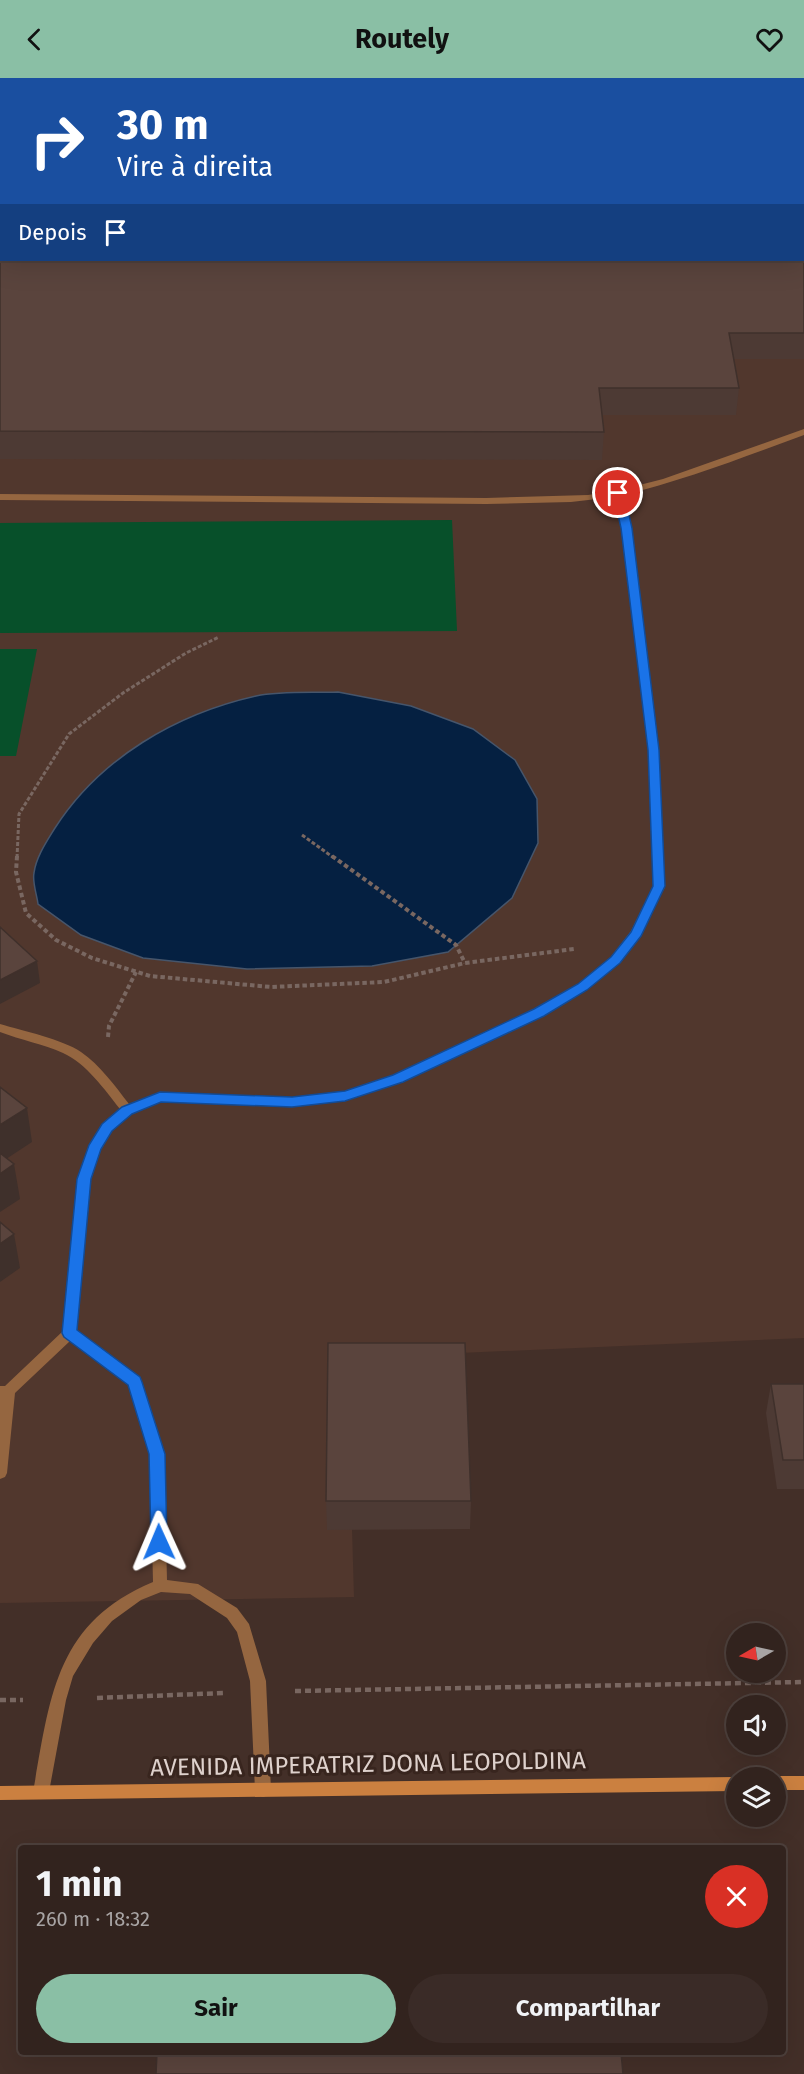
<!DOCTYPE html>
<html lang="pt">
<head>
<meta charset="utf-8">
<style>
  body { margin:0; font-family:"Fira Sans",sans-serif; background:#3a2b27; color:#f1f3f6; height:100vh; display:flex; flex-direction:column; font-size:22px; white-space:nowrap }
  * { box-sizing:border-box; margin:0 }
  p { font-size:20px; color:#a8a4a4 }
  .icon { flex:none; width:33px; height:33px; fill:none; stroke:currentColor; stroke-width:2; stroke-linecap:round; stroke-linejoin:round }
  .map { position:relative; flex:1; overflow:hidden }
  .sheet { position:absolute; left:18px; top:1767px; width:768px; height:210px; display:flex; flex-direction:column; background:#32231e; border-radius:6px; box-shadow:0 6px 24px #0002,0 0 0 2px #4d403c }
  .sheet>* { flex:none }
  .banner { position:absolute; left:0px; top:0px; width:804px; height:183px; box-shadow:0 6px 24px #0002,0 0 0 2px #4d403c; background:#1a4fa0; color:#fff; overflow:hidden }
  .needle { width:39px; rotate:261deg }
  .fabs { position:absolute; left:726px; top:1545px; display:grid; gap:12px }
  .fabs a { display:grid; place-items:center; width:60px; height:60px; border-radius:50%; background:#32231e; box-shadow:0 6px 24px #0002,0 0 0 2px #4d403c; font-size:30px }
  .pin { position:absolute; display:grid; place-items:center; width:51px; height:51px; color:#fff; margin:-26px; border:3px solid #fff; border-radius:50%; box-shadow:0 2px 6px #0007 }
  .me { position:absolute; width:66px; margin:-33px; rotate:359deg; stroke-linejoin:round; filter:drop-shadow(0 0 4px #0008) }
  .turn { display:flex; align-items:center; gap:21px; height:126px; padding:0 18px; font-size:27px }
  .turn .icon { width:78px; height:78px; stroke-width:2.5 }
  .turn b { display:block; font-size:42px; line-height:51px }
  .then { display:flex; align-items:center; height:57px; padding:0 18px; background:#0003; gap:12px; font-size:22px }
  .round { display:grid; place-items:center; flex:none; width:63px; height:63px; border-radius:32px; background:#3a2b27 }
  .overview { display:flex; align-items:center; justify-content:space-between; height:102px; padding:0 18px }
  h1 { font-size:36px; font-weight:700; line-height:45px }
  .button { display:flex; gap:12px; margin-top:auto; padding:12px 18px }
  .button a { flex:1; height:69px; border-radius:36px; background:#8abfa5; color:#111; font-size:24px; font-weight:700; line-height:69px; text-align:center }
  .button a+a { background:#3a2b27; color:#f1f3f6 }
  header { display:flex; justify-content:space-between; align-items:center; height:78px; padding:0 18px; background:#8abfa5; color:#111; font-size:27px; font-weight:700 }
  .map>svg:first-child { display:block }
</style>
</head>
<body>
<header><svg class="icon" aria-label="back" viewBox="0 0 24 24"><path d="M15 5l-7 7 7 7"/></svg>Routely<svg class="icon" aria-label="heart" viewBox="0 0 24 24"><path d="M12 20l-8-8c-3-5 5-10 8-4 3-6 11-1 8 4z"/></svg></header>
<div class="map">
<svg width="804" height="1996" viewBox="0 0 804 1996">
  <rect width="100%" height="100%" fill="#432f28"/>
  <!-- built -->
  <path fill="#51372d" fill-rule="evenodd" d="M0,0H804V1260L347,1280L354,1519L0,1525ZM2,2H802V182H2Z"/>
  <!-- green -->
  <g fill="#07502a">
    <polygon points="452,442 457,553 0,555 0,445"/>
    <polygon points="0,571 37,571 16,678 0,678"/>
  </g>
  <!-- water -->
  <path fill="#052041" stroke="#46556b" stroke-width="1.5" d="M338,614L411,628L473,651L515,682L537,721L538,765L512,820L448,874L372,888L247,891L143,880L81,857L38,826C37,817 32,804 34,795C36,779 47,763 55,750C100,680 176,636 256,618C281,613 311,615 338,614Z"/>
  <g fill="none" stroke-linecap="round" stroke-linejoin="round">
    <!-- path-far2 -->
    <g stroke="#796761" stroke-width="3" stroke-dasharray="4 2" stroke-linecap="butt">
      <polyline points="302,757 334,780"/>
      <polyline points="17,780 19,736 69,656 123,615 186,575 219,559"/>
    </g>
    <!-- path-far1 -->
    <g stroke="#796761" stroke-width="4" stroke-dasharray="4.5 3" stroke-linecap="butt">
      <polyline points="17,778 16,794 26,835 56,862 92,880 150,898 271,909 384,904 465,885 574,871"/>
      <polyline points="332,778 456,867 465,885"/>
      <polyline points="108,959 109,948 136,894"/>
    </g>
    <!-- path -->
    <g stroke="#796761" stroke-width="4.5" stroke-dasharray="6 4" stroke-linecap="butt">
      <polyline points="295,1613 804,1604"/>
      <polyline points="97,1620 224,1615"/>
      <polyline points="0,1622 23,1622"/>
    </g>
    <!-- service -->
    <path fill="#956640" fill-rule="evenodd" d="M804,351V357C744,379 685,402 623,417L632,450L658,672L665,809L640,858L619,885L586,912L543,937L402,1004L345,1022L292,1028L161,1023L131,1035L111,1053L100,1071L90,1101L76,1253L139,1300L141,1304L164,1376L167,1502L198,1506L237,1530L249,1546L266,1603L271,1712L269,1717L263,1719L257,1717L255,1712L250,1603L237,1554L227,1540L190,1516L161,1514L141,1522L112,1543L93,1565L73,1598L66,1622L49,1714L47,1719L41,1721L35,1719L33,1714C50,1622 54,1545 153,1504L150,1376L128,1307L70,1263L15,1315L7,1395L5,1399L0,1401V1308H5L63,1253L78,1101L90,1067L103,1047L120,1031C104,1011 87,986 63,975C43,966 21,962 0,954V946C23,953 62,961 81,974C100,987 115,1008 129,1026L160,1015L292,1020L344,1014L394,998L535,931L578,906L611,879L631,853L653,809L648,672L622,450L614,419L571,424L486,426L0,422V416L486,420L588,417L620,412L663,401Z"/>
    <!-- secondary -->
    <g fill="#cb8040" fill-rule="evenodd">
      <polygon points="776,1698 804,1698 804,1712 776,1712 776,1700 772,1700"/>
      <polygon points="736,1699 738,1700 736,1713 0,1722 0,1708"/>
    </g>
  </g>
  <!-- wall -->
  <g fill="#4d3a34">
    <polygon points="0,0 804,0 804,281 734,281 739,310 736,337 602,337 604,354 602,382 0,381"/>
    <polygon points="771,1306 804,1306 804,1411 777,1411 766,1335"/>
    <polygon points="326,1423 471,1423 470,1451 327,1452"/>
  </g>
  <!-- shaded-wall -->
  <g fill="#3f302b">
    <polygon points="37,883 40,905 0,926 0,902"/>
    <polygon points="27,1030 32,1064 0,1085 0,1047"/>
    <polygon points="14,1086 20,1121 0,1134 0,1096"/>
    <polygon points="14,1156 20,1190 0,1204 0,1166"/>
  </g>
  <!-- building -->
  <g fill="#5a443d" stroke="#3f302b" stroke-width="1.5" fill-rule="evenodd">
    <path d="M0,0H804V255H729L739,310H599L604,354L0,353ZM2,2H802V182H2Z"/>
    <polygon points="0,849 37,883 0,902"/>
    <polygon points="0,1009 27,1030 0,1047"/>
    <polygon points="0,1075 14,1086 0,1096"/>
    <polygon points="0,1144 14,1156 0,1166"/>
    <polygon points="328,1265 465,1265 471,1423 326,1423"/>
    <polygon points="771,1306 804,1306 804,1382 783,1382"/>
    <polygon points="157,1974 621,1974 623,1996 156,1996"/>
  </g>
  <!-- route -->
  <polygon fill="#1a73e8" stroke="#114b97" stroke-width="1.5" points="618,412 624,415 632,450 659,672 665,808 641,858 620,885 587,912 544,938 403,1004 345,1023 292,1029 161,1024 132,1036 112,1053 101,1071 91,1101 77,1252 140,1299 142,1304 165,1376 167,1464 165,1469 159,1471 153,1469 151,1464 149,1376 128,1307 64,1259 62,1255 77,1101 89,1067 102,1046 122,1029 160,1014 292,1019 345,1013 393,997 534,931 578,906 611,879 631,854 653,808 648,672 621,450 613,415"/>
  <g text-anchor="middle" stroke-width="6" stroke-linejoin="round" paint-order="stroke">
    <!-- near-street labels -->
    <g font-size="24" fill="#ded1cc" stroke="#38251e">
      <text transform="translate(368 1686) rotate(-1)" y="8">AVENIDA IMPERATRIZ DONA LEOPOLDINA</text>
    </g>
  </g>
</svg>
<div class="fabs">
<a><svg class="needle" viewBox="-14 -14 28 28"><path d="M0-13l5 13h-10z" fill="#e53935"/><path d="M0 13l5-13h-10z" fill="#a8a4a4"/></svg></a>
<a><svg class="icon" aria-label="sound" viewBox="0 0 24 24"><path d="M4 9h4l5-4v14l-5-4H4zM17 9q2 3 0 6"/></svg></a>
<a><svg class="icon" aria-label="layers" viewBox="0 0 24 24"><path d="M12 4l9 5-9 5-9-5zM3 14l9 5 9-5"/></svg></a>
</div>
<div class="pin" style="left:618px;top:415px;background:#d93025"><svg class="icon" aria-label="arrive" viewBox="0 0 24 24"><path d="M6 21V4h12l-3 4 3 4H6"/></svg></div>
<svg class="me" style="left:159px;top:1464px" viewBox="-20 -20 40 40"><path d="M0-17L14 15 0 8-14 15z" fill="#1a73e8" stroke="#fff" stroke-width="4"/></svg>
<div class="banner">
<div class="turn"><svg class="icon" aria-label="right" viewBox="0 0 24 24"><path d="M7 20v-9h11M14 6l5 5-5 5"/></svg><div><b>30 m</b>Vire à direita</div></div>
<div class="then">Depois<svg class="icon" aria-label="arrive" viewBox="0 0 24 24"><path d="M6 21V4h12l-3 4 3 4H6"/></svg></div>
</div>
<section class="sheet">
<div class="overview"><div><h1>1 min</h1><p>260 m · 18:32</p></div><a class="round" style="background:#d93025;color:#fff"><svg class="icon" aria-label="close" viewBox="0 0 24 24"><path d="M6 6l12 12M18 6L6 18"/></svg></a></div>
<div class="button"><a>Sair</a><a>Compartilhar</a></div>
</section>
</div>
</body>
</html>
